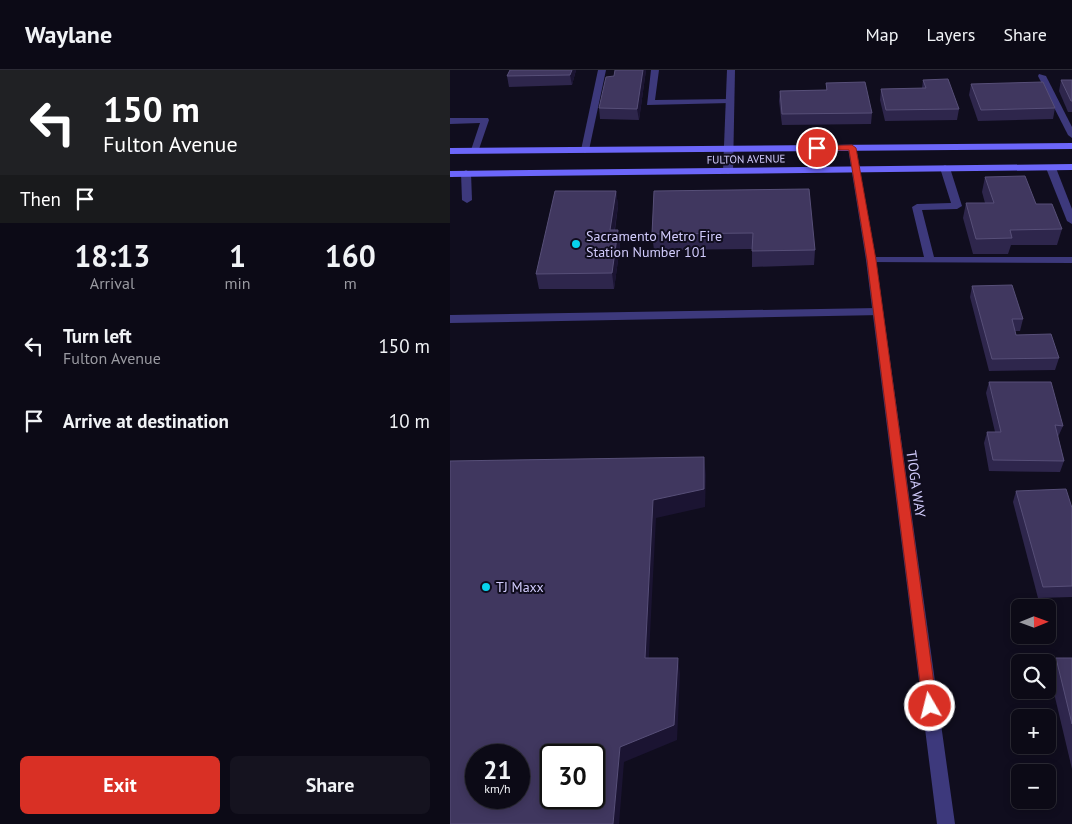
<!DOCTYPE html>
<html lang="en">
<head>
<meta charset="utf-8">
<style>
  body { margin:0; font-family:"PT Sans",sans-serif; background:#15131f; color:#f1f3f6; height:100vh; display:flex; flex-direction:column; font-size:19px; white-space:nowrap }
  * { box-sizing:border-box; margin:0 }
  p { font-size:16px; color:#9a9aa1 }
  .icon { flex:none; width:28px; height:28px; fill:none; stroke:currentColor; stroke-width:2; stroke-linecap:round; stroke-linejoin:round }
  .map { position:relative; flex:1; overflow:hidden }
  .details { display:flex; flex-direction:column; background:#0c0a16; width:450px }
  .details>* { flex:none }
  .guide { background:#202124; color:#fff; overflow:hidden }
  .needle { width:32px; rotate:89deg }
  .controls { position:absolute; left:561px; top:529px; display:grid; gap:10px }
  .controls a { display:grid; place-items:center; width:45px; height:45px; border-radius:8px; background:#0c0a16; box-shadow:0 2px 8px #0003,0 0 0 1px #2c2b35; font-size:25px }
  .speed { position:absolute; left:15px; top:674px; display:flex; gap:10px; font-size:25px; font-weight:700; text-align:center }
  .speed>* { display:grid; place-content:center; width:65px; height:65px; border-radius:50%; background:#0c0a16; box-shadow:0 2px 8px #0003,0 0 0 1px #2c2b35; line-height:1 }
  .speed small { font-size:12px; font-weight:400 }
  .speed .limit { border:2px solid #111; border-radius:8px; background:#fff; color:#111 }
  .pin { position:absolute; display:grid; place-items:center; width:42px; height:42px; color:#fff; margin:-21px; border:2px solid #fff; border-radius:50%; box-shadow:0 1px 5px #0007 }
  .me { position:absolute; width:55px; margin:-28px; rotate:352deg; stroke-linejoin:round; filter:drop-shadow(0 0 4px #0008) }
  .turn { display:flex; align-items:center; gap:18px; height:105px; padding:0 20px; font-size:22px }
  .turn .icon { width:65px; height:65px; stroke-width:2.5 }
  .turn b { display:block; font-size:35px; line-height:42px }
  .then { display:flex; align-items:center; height:48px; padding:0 20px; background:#0003; gap:10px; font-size:19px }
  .eta { display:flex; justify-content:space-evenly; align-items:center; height:85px; text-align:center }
  .eta b { font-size:30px; font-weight:600; line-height:35px }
  .primary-button { display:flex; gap:10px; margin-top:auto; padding:10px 20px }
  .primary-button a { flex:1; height:58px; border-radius:8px; background:#d93025; color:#fff; font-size:20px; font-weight:600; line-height:58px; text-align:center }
  .primary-button a+a { background:#15131f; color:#f1f3f6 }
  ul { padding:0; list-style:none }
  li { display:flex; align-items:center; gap:15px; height:75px; padding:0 20px }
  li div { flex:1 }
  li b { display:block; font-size:19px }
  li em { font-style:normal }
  header { display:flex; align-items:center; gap:30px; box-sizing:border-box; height:70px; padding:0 25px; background:#0c0a16; border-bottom:1px solid #2c2b35 }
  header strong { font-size:24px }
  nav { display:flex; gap:28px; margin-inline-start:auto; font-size:18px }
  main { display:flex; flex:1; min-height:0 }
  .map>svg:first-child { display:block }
</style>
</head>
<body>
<header>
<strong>Waylane</strong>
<nav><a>Map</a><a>Layers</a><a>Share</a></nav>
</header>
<main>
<section class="details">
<div class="guide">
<div class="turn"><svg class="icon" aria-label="left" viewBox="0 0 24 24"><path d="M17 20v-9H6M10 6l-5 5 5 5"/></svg><div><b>150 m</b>Fulton Avenue</div></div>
<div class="then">Then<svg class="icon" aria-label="arrive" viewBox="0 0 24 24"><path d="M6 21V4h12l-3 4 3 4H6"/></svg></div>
</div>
<div class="eta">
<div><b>18:13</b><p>Arrival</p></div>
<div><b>1</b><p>min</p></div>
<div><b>160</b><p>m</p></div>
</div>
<ul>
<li><svg class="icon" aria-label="left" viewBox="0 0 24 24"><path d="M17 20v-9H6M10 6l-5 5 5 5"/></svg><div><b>Turn left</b><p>Fulton Avenue</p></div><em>150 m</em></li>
<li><svg class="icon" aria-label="arrive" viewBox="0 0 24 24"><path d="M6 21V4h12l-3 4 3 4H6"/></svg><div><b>Arrive at destination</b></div><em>10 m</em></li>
</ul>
<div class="primary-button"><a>Exit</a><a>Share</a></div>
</section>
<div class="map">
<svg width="622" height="754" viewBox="0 0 622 754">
  <rect width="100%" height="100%" fill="#100d1e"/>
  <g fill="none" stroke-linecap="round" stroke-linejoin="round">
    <!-- service -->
    <g fill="#3d397c" fill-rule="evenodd">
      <polygon points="148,0 156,0 139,80 135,83 131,80"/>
      <polygon points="201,0 209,0 205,30 280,29 284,31 280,33 197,35"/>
      <polygon points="589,4 596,6 622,57 622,68 618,65 588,6"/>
      <polygon points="0,48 38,48 39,50 28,82 21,80 30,53 0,54"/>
      <polygon points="495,95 500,98 512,136 507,139 472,140 484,187 622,187 622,193 417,192 416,190 421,187 474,187 462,137 467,134 501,133 490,98"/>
      <polygon points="601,95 606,98 622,139 622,154 617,151 596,98"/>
      <polygon points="16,100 21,103 22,130 17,133 12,130 11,103"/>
      <polygon points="428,238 432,239 433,242 432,245 0,253 0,245"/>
    </g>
    <!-- minor -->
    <g fill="#3d397c" fill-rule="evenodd">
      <polygon points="277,0 285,0 283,101 278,104 273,101"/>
      <polygon points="402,75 406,78 426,190 505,754 487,754 416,190 398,78"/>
    </g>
    <!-- secondary -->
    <g fill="#6c66fa" fill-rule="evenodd">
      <polygon points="622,73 622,79 0,84 0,78"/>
      <polygon points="622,94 622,100 0,107 0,101"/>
    </g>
  </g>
  <!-- wall -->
  <g fill="#2e264c">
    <polygon points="60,0 126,0 122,15 59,17 57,6"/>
    <polygon points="196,0 189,50 150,49 149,38 164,6"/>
    <polygon points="473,10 509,39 507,50 435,51 430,30 431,19 472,18"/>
    <polygon points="611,10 622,10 622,42 618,42 609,21"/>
    <polygon points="376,13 422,43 421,54 332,55 329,31 330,21 376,20"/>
    <polygon points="521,14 605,38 603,49 528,51 519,25"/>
    <polygon points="535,107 586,134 612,159 607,175 561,175 558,184 523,184 513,148 516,133 535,133 532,122"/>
    <polygon points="166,121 168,136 165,160 168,160 170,176 164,219 89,219 86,204"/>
    <polygon points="204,121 365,180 364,195 302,197 302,179 204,180 202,164"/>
    <polygon points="522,216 573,249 570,261 565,261 566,265 609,288 605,300 539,301 520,227"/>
    <polygon points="539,312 613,356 608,367 614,391 610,402 539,401 534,373 537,362 545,362 536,323"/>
    <polygon points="566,421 622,438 622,527 588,528 563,432"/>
    <polygon points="606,588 622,588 622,699 599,602"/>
  </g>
  <!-- shaded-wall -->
  <g fill="#1b1432">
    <polygon points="122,0 126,0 122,15 120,5"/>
    <polygon points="193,0 196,0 189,50 187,39"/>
    <polygon points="166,121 168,136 162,176 160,160"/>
    <polygon points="168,160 170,176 164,219 162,203"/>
    <polygon points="254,387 256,405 255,437 206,448 198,604 195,588 203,430"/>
    <polygon points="228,588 230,604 227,670 174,692 169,754 163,754 170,677"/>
  </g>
  <!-- building -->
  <g fill="#40375f" stroke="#574f78" fill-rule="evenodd">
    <polygon points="60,0 122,0 120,5 57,6"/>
    <polygon points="165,0 193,0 187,39 149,38 156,7 164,6"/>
    <polygon points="498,9 509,39 436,40 431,19 476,18 473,10"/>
    <polygon points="611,10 622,10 622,31 621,31"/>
    <polygon points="415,12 422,43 332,44 330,21 377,20 376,13"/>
    <polygon points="593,12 605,38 531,40 521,14"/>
    <polygon points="575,106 586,134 602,134 612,159 560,160 562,168 526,169 516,133 544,133 535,107"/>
    <polygon points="359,119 365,180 302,181 303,163 202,164 204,121"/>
    <polygon points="105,121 166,121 160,160 168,160 162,203 86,204"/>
    <polygon points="562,215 573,249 562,249 566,265 601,264 609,288 542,289 522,216"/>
    <polygon points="539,312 601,312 613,356 605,355 614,391 543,390 537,362 551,362"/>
    <path d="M254,387V419L203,430L195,588H228L224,655L170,677L163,754H0V391ZM26,685H69V728H26ZM101,685H144V728H101Z"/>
    <polygon points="616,419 622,438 622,516 593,517 566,421"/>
    <polygon points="606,588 622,588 622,654"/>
  </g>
  <!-- route -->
  <polygon fill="#d93025" stroke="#8d1f18" points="402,75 406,78 426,190 487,636 485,641 480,643 475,641 473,636 417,190 399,80 367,80 363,78 367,76"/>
  <!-- markers -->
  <g fill="#07d3ee" stroke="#100d1e" stroke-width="2">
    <circle cx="126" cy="174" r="5"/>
    <circle cx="36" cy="517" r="5"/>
  </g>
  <g text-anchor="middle" stroke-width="4" stroke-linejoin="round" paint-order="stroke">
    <!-- far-street labels -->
    <g font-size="11" fill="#d2ccfd" stroke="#100d1e">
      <text transform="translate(296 89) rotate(-1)" y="4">FULTON AVENUE</text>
    </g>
    <!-- poi labels -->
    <g font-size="14" fill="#d2ccfd" stroke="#100d1e" text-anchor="start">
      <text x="136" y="171">Sacramento Metro Fire<tspan x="136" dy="16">Station Number 101</tspan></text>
      <text x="46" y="522">TJ Maxx</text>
    </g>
    <!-- street labels -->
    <g font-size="14" fill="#d2ccfd" stroke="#100d1e">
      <text transform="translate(466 414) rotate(82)" y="5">TIOGA WAY</text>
    </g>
  </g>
</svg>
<div class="controls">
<a><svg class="needle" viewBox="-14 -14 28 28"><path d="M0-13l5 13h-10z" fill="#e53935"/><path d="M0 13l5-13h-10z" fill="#9a9aa1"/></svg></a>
<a><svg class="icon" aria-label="search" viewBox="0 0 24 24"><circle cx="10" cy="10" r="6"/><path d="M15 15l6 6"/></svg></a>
<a>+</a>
<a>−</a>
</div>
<div class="speed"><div>21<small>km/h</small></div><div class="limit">30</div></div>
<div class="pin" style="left:367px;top:78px;background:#d93025"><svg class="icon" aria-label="arrive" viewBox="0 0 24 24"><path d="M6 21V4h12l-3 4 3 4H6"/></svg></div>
<svg class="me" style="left:480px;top:636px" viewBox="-20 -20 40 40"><circle r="17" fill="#d93025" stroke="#fff" stroke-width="3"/><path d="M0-11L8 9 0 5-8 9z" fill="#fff"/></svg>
</div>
</main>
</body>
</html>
